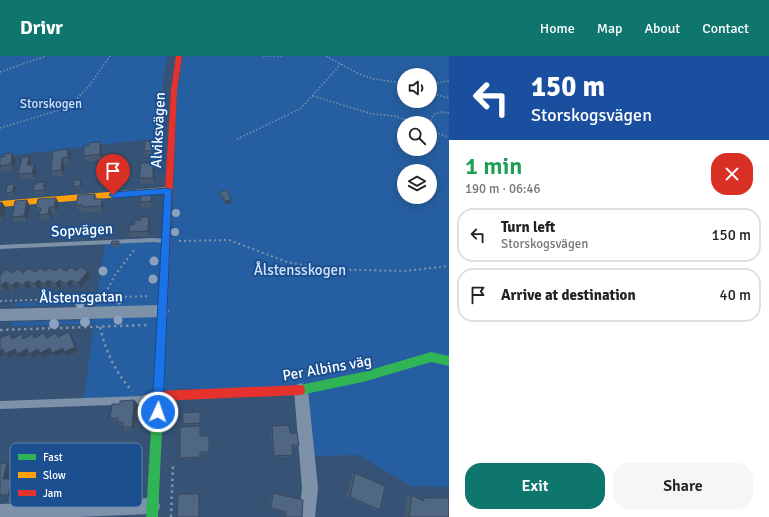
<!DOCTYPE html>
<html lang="en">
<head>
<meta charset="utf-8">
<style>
  body { margin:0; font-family:Signika,sans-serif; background:#f6f6f6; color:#222; height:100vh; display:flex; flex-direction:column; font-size:15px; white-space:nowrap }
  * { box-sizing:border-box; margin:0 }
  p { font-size:13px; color:#767676 }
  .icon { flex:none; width:22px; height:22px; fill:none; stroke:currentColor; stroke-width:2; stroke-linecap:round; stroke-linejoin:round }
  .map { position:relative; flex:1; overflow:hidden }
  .drawer { display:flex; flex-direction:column; background:#fff; width:320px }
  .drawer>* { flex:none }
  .hud { background:#1a4fa0; color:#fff; overflow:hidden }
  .fabs { position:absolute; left:397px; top:12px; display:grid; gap:8px }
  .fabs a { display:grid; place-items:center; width:40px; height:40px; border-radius:50%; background:#fff; box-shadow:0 2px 10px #0003; font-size:20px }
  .pin { position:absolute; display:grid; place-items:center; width:34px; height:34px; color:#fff; margin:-41px -17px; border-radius:50% 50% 50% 0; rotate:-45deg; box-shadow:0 0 4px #0007 }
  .pin .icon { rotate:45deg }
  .me { position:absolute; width:44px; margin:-22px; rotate:3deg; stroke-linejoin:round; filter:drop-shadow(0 0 3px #0008) }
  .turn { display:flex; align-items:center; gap:14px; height:84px; padding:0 16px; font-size:18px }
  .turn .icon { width:52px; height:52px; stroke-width:2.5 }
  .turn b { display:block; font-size:28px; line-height:34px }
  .round { display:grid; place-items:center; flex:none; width:42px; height:42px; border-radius:16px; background:#f6f6f6 }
  .overview { display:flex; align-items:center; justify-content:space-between; height:68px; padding:0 16px }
  h1 { font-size:24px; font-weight:600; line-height:30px; color:#1e9e55 }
  .action { display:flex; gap:8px; margin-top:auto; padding:8px 16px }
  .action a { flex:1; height:46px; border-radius:16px; background:#0f766e; color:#fff; font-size:16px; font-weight:600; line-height:46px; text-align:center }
  .action a+a { background:#f6f6f6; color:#222 }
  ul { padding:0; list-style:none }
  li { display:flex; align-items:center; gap:12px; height:54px; margin:0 8px 6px; padding:0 8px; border:2px solid #e0e0e0; border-radius:16px }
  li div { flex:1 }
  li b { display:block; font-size:15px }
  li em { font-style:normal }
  header { display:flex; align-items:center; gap:24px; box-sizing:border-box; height:56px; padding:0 20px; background:#0f766e; color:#fff }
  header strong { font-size:19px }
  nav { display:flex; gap:22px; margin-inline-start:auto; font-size:14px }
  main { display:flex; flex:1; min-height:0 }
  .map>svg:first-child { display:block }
</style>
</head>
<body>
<header>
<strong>Drivr</strong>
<nav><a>Home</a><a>Map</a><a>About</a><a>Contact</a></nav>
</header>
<main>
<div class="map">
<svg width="449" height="461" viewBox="0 0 449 461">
  <rect width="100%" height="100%" fill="#365274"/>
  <!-- green -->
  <g fill="#265fa1" fill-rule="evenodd">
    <polygon points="0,0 168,0 164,16 158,82 0,101"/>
    <path d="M183,0H449V431L411,430L358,399L314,400L307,341L180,332L140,345L83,348L94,268L11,270L10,269L13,266L94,264L96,249L14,250L16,247L97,244L105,184L172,182L177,35ZM404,19H430V45H404ZM404,67H430V93H404ZM404,115H430V141H404Z"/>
  </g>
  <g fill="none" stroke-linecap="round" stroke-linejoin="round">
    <!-- path-far2 -->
    <g stroke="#7d92a8" stroke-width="1.5" stroke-dasharray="1.5 2" stroke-linecap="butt">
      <polyline points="263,0 284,0"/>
      <polyline points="326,0 359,18 374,23 404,27"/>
      <polyline points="0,16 46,0"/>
      <polyline points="430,28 449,25"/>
      <polyline points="430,37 449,42"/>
      <polyline points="313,40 372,58 394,60 417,67"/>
      <polyline points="430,68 433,59 441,56 449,57"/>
      <polyline points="0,72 69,51 89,30 110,0"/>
      <polyline points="430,72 432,75 448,81"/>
      <polyline points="237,83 300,53 341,8"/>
    </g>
    <!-- path-far1 -->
    <g stroke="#7d92a8" stroke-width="2" stroke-dasharray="2 3" stroke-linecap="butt">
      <polyline points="179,185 229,184 287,206 322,213 405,215 449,210"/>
      <polyline points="103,242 115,219 135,193"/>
      <polyline points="0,245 149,240"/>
    </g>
    <!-- path -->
    <g stroke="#7d92a8" stroke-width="2.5" stroke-dasharray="2.5 3.5" stroke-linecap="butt">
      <path d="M100,271C106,296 115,316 132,335"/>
      <polyline points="0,274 148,269"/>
      <polyline points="171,461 173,408"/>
    </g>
    <!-- lane -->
    <g fill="#7d92a8" fill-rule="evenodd">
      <polygon points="153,182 166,183 169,185 166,187 153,186 0,193 0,189"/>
      <polygon points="155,336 159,340 157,342 141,348 0,353 0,345 141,340"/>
    </g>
    <!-- street -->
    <g fill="#7d92a8" fill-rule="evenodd">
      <polygon points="163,249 167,251 169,255 167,259 163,261 0,265 0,253"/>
      <polygon points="301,327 306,329 308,334 318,432 315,461 299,461 302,432 294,334 296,329"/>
      <polygon points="152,442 158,444 160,450 158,456 152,458 78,461 0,461 0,448"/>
    </g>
    <!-- fast -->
    <g fill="#30b455" fill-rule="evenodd">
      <polygon points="162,263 165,264 167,267 158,461 146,461 157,267 159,264"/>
      <polygon points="431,296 449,300 449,310 431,306 363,326 300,339 296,338 295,334 296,330 300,329 363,316"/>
    </g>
    <!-- slow -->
    <polygon fill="#ff9f0a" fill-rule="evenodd" points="168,131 172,134 168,137 0,151 0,145"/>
    <!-- jam -->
    <g fill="#e5322d" fill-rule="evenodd">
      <polygon points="176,0 182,0 177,34 167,267 165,270 162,271 159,270 157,267 171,34"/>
      <polygon points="300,329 304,330 305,334 304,338 300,339 159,345 155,344 154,340 155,336 159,335"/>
    </g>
  </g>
  <!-- trees -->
  <g fill="#8aa2be">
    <circle cx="176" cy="157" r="4"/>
    <circle cx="175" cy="176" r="4"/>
    <circle cx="154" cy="205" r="4.5"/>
    <circle cx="103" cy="215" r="4.5"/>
    <circle cx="153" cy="223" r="4.5"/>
    <circle cx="119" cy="244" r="4.5"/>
    <circle cx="80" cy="248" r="4.5"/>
    <circle cx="118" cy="264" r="4.5"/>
    <circle cx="85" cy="266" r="5"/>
    <circle cx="54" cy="268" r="5"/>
  </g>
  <!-- wall -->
  <g fill="#455971">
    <polygon points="156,91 155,100 145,101 144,95"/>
    <polygon points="102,92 102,104 86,106 84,100"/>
    <polygon points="68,93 71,99 70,107 64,108 64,120 54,121 51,115"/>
    <polygon points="0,101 16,103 14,114 0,116"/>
    <polygon points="32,107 32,109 34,109 37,115 35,123 21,123 18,118"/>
    <polygon points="153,107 155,113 154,128 141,128 139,122"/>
    <polygon points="81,124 82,127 82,133 75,133 74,131"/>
    <polygon points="14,128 16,131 14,139 8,140 6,137"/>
    <polygon points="46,128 45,137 35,138 33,135"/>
    <polygon points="220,136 231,144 231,147 225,148 220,139"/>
    <polygon points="95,138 97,143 102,143 104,149 103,155 84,157 83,155 79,155 76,149"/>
    <polygon points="153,141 152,151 142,152 140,146"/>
    <polygon points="0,147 6,152 3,164 0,164"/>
    <polygon points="59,147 57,156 52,157 51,164 42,164 36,152"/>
    <polygon points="30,150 27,165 15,166 12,161"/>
    <polygon points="150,166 149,180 131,181 129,176 134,169"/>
    <polygon points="111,188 120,188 120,191 112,191"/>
    <polygon points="56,215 77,215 91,220 81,232 73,228 70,232 62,229 59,233 51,229 48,232 42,229 38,233 31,230 27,234 20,230 16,235 9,231 6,235 0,232 0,220 13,217"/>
    <polygon points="134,344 137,347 134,373 125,374 122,371 123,369 120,369 118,366 118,365 113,365 110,363"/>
    <polygon points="200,357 201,369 184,370 183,368"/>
    <polygon points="272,370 290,377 299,389 297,391 292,391 293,399 292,401 273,401 270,372"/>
    <polygon points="201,372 201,380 210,382 210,398 201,398 201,402 181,403 180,402"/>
    <polygon points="43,403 48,405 45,416 51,416 55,418 51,439 23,438"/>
    <polygon points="129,410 131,412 129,435 105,435"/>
    <polygon points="355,417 380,454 376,454 346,441 352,418"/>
    <polygon points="271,437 273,437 302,461 284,461 284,457 269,453"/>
    <polygon points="412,439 419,443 423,442 449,461 404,461 407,440"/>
  </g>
  <!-- shaded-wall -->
  <g fill="#38485c">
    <polygon points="155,85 156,91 155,100 154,94"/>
    <polygon points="100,86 102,92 102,104 100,98"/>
    <polygon points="68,93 71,99 70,107 68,101"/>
    <polygon points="12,97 16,103 14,114 11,108"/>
    <polygon points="29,101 32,107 30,115 27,109"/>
    <polygon points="62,102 64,108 64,120 61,114"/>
    <polygon points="153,107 155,113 154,128 153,122"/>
    <polygon points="34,109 37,115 35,123 32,117"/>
    <polygon points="81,124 82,127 82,133 80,130"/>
    <polygon points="44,126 46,128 45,137 44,134"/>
    <polygon points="14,128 16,131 14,139 12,136"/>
    <polygon points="152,135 153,141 152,151 151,145"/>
    <polygon points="56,142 59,147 57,156 54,151"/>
    <polygon points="102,143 104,149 103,155 101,150"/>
    <polygon points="27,144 30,150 27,165 24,160"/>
    <polygon points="231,144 231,147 225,148 225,145"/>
    <polygon points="2,146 6,152 3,164 0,160 0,154"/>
    <polygon points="49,151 52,157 51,164 48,158"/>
    <polygon points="149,161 150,166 149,180 148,175"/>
    <polygon points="88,215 91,220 81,232 78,227"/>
    <polygon points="38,224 42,229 38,233 34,228"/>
    <polygon points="48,224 51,229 48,232 45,228"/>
    <polygon points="59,224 62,229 59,233 55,228"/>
    <polygon points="70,224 73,228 70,232 66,228"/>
    <polygon points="27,225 31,230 27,234 23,229"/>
    <polygon points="5,226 9,231 6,235 1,230"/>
    <polygon points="16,226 20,230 16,235 12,230"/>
    <polygon points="69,276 72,280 78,295 68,300 64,296"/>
    <polygon points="10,278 15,282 12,283"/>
    <polygon points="63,292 66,295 56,300 52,297 44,301 40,298 33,301 29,298 22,302 17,298 10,302 5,298 0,301 0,295 3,293 38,293"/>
    <polygon points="134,344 137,347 134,373 132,371"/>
    <polygon points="43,403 48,405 45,418 40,416"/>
    <polygon points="7,408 13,409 9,424 3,423"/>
    <polygon points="129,410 131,412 129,435 126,434"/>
    <polygon points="51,416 55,418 51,439 46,439"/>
    <polygon points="12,423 17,424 14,440 8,439"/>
    <polygon points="199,438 200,439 199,461"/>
  </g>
  <!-- building -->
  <g fill="#506783" stroke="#38485c">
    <polygon points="145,85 155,85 154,94 144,95"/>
    <polygon points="100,86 100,98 84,100 84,90 89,90 89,87"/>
    <polygon points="68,93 68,101 62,102 61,114 51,115 53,95"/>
    <polygon points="12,97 11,108 0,110 0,101 4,101 4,98"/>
    <polygon points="22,101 29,101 27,109 34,109 32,117 18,118"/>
    <polygon points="141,107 153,107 153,122 139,122"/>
    <polygon points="74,124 81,124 80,130 74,131"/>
    <polygon points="44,126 44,134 33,135 35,127"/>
    <polygon points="14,128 12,136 6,137 7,129"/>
    <polygon points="227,134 231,144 225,145 220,136"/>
    <polygon points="152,135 151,145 140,146 141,136"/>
    <polygon points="95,138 94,143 102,143 101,150 82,151 82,149 76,149 78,139"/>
    <polygon points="56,142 54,151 49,151 48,158 39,159 41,152 36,152 38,143"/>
    <polygon points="27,144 24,160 12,161 15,145"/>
    <polygon points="2,146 0,154 0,147"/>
    <polygon points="141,161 149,161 148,175 129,176 130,169 134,169 135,164 141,164"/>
    <polygon points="112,185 119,185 119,188 111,188"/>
    <polygon points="59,211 67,215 70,211 77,215 80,211 88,215 78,227 70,224 66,228 59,224 55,228 48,224 45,228 38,224 34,228 27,225 23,229 16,226 12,230 5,226 1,230 0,229 0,220 6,213 13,217 17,213 24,217 28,212 36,216 39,212 46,215 49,212 56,215"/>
    <polygon points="69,276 75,291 64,296 63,292 52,297 50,292 40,297 38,293 29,298 27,293 17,298 15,293 5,298 3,293 0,295 0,282 10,278 12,283 22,278 23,283 33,278 34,282 44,277 46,282 56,277 58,281"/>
    <polygon points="134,344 132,371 122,371 123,366 118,366 118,362 110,363 112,348 120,348 120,345"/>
    <polygon points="200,356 200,367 183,368 183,357"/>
    <polygon points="289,369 290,377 297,377 299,389 292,389 293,399 274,400 272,370"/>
    <polygon points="200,370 200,380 209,380 209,396 200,396 200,401 180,402 180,371"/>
    <polygon points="0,407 7,408 3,423 12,423 8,439 0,439"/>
    <polygon points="355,417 385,430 380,454 350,441"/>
    <polygon points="273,437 303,444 302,461 285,461 286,456 271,452"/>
    <polygon points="178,438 199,438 199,461 177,461"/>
    <polygon points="412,439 424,445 423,442 449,442 449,461 409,461"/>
  </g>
  <!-- route -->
  <polygon fill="#1a73e8" stroke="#114b97" points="168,132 172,134 163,356 162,359 158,361 154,359 152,356 164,138 113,142 109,139 113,136"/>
  <g text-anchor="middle" stroke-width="4" stroke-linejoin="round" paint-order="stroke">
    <!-- far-park labels -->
    <g font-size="13" fill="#cfe3fa" stroke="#1b4f8f">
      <text x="51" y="52">Storskogen</text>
    </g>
    <!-- street labels -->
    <g font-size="15" fill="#fff" stroke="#1b4f8f">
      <text transform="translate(158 74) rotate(-87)" y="5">Alviksvägen</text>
      <text transform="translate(82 174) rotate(-3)" y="5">Sopvägen</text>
      <text transform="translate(81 241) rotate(-1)" y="5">Ålstensgatan</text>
      <text transform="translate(327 312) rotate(-10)" y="5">Per Albins väg</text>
    </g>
    <!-- park labels -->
    <g font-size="15" fill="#cfe3fa" stroke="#1b4f8f">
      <text x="300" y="219">Ålstensskogen</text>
    </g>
  </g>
  <!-- legend -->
  <rect x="10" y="387" width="132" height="64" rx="6" fill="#1b4f8f" stroke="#5f84b1" stroke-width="1"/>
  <rect x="18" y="398" width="18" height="6" fill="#30b455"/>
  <rect x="18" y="416" width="18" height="6" fill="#ff9f0a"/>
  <rect x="18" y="434" width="18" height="6" fill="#e5322d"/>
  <g font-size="11" fill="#fff">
    <text x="43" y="405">Fast</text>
    <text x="43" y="423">Slow</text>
    <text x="43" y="441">Jam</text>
  </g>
</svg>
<div class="fabs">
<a><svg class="icon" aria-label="sound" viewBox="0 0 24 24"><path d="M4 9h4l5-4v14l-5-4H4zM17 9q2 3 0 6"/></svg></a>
<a><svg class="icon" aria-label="search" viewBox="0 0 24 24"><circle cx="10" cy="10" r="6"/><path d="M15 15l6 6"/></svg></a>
<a><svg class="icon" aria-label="layers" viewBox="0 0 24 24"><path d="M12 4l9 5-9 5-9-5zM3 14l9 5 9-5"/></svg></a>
</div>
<div class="pin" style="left:113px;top:139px;background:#d93025"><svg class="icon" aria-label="arrive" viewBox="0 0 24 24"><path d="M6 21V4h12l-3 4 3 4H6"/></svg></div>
<svg class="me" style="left:158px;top:356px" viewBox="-20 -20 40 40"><circle r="17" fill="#1a73e8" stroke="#fff" stroke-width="3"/><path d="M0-11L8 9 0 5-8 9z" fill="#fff"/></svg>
</div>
<section class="drawer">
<div class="hud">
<div class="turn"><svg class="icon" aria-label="left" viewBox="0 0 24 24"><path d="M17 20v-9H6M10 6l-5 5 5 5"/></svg><div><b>150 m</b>Storskogsvägen</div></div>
</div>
<div class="overview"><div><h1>1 min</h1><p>190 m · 06:46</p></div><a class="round" style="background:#d93025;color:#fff"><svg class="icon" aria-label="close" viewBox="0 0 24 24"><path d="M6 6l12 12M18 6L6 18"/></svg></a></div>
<ul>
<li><svg class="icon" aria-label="left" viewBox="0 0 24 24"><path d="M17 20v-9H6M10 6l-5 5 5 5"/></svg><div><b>Turn left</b><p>Storskogsvägen</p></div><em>150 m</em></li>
<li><svg class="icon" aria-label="arrive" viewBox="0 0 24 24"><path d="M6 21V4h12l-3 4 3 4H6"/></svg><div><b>Arrive at destination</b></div><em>40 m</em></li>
</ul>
<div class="action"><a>Exit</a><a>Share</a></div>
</section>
</main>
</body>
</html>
